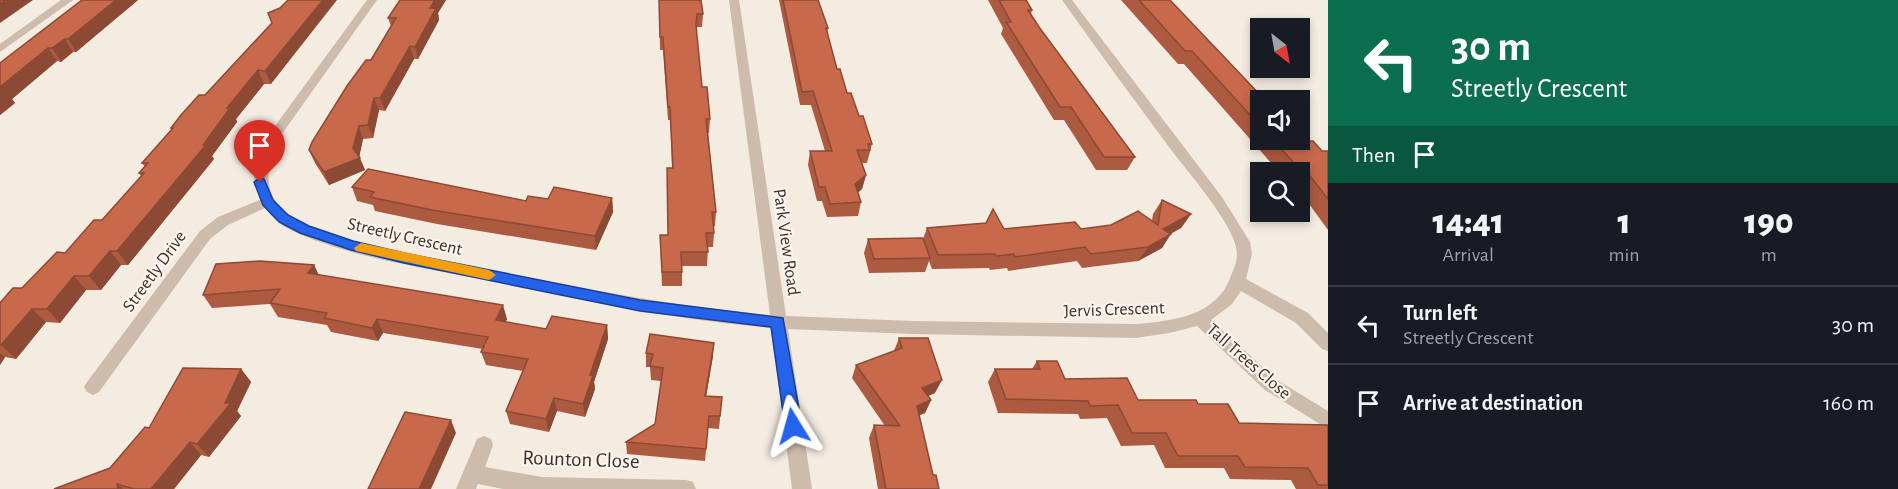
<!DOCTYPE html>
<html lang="en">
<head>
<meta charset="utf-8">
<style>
  body { margin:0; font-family:"Alegreya Sans",sans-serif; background:#20242c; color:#f1f3f6; height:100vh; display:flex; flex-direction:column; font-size:22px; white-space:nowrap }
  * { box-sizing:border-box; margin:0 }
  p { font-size:20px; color:#9ea1a6 }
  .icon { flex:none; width:33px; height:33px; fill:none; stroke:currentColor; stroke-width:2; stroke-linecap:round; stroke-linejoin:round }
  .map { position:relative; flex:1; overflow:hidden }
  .drawer { display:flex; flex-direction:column; background:#171b24; width:570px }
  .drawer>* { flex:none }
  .top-card { background:#0b6e4f; color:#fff; overflow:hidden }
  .needle { width:39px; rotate:149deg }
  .tools { position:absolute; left:1250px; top:18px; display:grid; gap:12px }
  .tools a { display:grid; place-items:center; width:60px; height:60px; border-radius:0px; background:#171b24; box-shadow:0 3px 9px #0003; font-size:30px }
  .pin { position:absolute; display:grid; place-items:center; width:51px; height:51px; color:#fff; margin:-62px -26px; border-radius:50% 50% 50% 0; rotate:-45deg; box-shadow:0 0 6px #0007 }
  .pin .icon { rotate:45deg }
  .me { position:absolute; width:66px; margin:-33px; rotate:352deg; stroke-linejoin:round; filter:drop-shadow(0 0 4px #0008) }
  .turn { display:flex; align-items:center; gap:21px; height:126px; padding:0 24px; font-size:27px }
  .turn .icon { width:78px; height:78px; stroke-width:2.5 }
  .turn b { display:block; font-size:42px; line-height:51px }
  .then { display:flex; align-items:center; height:57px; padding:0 24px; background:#0003; gap:12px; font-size:22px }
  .eta { display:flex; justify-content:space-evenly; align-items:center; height:102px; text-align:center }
  .eta b { font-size:36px; font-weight:800; line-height:42px }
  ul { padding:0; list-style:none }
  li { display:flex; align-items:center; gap:18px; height:78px; padding:0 24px; border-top:2px solid #363941 }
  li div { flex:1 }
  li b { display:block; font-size:22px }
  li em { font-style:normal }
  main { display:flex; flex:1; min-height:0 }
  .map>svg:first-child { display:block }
</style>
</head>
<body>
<main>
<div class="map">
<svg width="1328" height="489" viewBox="0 0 1328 489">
  <rect width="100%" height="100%" fill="#f4ebe1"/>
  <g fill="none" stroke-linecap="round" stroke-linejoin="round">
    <!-- minor -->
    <g fill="#cdbbac" fill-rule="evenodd">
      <polygon points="61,0 73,0 0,52 0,44"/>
      <path d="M367,0H377L272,148C267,169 265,192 281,208C313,241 419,256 465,265C566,285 667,306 770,315L729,0H739L786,316L913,321L1136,324C1173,321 1217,316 1231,276C1234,269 1237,261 1237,254C1238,229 1188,172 1172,151C1135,101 1098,51 1062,0H1072L1222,197L1250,242L1252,254L1246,279L1308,313L1328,333V351L1322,349L1296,323L1241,291L1232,304L1211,320L1277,380L1328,411V429L1265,390L1197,326L1169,333L1136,338L913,334L788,329L812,489H792L771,328C668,319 567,297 465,276C409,265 341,255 289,229C279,224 272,217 265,208L228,225L210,239L99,392L93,395L87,392L84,387L87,382L200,231L218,217L260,200L254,178L259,148Z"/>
      <polygon points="484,436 491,439 493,445 485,467 542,477 686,480 693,482 696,489 503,489 478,484 476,489 456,489 477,439"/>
    </g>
  </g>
  <!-- wall -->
  <g fill="#ac5a40">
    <polygon points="82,0 138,0 76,52 73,52 61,62 57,61 12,99 15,103 0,115 0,63"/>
    <polygon points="400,0 446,0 438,13 439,20 418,59 414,59 385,111 379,110 373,138 363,139 359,157 365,170 329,185 315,163 309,150 371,60 391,26 388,18"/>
    <polygon points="659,0 703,14 702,27 696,27 702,87 710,119 709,133 708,133 716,212 715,226 714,226 714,233 713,247 708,247 707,266 682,266 682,286 662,286 660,235 668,235 672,168 670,120 668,120 663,50 660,50"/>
    <polygon points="779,0 818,0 828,28 827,32 837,69 847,93 859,116 872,144 867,163 862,163 866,175 862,189 858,192 861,202 858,216 827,217 822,201 817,201 808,165 810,151 825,151 811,105 800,105"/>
    <polygon points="988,0 1026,0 1032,10 1031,14 1039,27 1135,157 1127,170 1096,170 1064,120 1054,120 1001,34 1003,28"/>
    <polygon points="1121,0 1170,0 1260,100 1260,140 1299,140 1322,151 1328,151 1328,230 1299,190 1299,172 1279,172 1184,64 1178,64"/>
    <polygon points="280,8 271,84 264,84 236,119 237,122 212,156 214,159 128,265 121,265 101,290 86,290 60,323 46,322 16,359 5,357 0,365 0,303 22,288 65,253 102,220 141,176 139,173 145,167 142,163 171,130 171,128 205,95 272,23"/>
    <polygon points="352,187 526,201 548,199 612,198 613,212 596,250 437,224 375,211 373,205 357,201"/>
    <polygon points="1162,200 1191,214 1181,228 1170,234 1162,248 1138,261 1082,268 1077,261 1008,271 1007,268 990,270 989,268 932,269 929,261 925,272 869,273 864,253 868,239 923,239 927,228 1081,229 1152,221 1153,214"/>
    <polygon points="314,265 318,275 507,319 505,322 546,329 607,325 608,339 594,382 595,389 585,417 557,411 549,432 510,424 506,411 523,371 486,365 481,352 483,349 383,333 378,341 331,332 327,325 278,317 270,304 212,308 203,295"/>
    <polygon points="899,338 935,393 928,396 931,400 925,413 919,415 933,475 939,489 878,489 869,438 874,425 885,426 852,378 856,365 894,351"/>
    <polygon points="646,353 713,356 706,396 722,397 719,429 708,428 705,461 627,454 626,442 655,424 661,381 651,380 650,367 646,367"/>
    <polygon points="1037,361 1065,379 1138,400 1198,404 1239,423 1328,425 1328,489 1296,489 1291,480 1230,479 1224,468 1165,468 1154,445 1121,446 1107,418 1080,419 1078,414 998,413 988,382 995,369 1032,369"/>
    <polygon points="241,369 251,382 237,411 241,416 209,457 201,455 174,489 54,489 110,468 149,428"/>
  </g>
  <!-- shaded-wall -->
  <g fill="#8c4a34">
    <polygon points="6,0 33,0 0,23 0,4"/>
    <polygon points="116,0 138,0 76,52 68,39"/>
    <polygon points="323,0 337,0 271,84 265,71"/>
    <polygon points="435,0 446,0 438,13 439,20 418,59 415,47 430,8"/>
    <polygon points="65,39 73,52 61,62 52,48"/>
    <polygon points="410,46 414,59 385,111 380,98"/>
    <polygon points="48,48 57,61 12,99 15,103 0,115 0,87"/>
    <polygon points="258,70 264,84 236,119 237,122 212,156 214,159 128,265 117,251 203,145 227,108"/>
    <polygon points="374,98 379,110 373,138 368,125"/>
    <polygon points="359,126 363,139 359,158 360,158 365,170 329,185 324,172 353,148"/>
    <polygon points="866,175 862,189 852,198 855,184"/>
    <polygon points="612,198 613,212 596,250 595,236"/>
    <polygon points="1191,214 1181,228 1154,243 1163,229"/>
    <polygon points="1171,234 1162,248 1138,261 1148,247"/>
    <polygon points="110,251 121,265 101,290 89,276"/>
    <polygon points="314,265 321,279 308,273"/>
    <polygon points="74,276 86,290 60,323 47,309"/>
    <polygon points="503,305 507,319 500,334 496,320"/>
    <polygon points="32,309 46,322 16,359 1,345"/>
    <polygon points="377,319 383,333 378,341 372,328"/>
    <polygon points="607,325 608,339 594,382 595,389 585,417 583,404 590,375"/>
    <polygon points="714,343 713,356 704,409 705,396"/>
    <polygon points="0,353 5,357 0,365"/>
    <polygon points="241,369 251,382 237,411 241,416 209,457 197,444 225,403"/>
    <polygon points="942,380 935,393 916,401 922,388"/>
    <polygon points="554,398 557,411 549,432 546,419"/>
    <polygon points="931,400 925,413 911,419 917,406"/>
    <polygon points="451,420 456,433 431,489 419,489"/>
    <polygon points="190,442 201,455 174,489 151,489"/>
    <polygon points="117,484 123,489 118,489"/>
  </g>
  <!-- building -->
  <g fill="#c8694b" stroke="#8c4a34" stroke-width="1.5">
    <polygon points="0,0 6,0 0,4"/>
    <polygon points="82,0 116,0 68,39 65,39 52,48 48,48 0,87 0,63"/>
    <polygon points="288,0 323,0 265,71 258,70 227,108 230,108 203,145 206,145 117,251 110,251 89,276 74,276 47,309 32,309 1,345 0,345 0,303 13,288 22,288 57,252 65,253 94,220 102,220 144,173 139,173 148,163 142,163 173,128 171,128 181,115 199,95 205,95 272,23 268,13 280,8"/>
    <polygon points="400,0 435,0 430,8 436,8 415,47 410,46 380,98 374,98 368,125 359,126 353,148 360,158 324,172 309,150 312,142 347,86 366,60 371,60 396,18 388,18"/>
    <polygon points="659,0 701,0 703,14 697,14 696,25 702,87 707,87 710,119 706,119 716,212 712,212 714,233 706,233 708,252 681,252 682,272 662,272 660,235 668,235 667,168 673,168 670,107 668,107 663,37 660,37"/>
    <polygon points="783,0 818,0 828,28 826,28 837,69 840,69 847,93 851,93 859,116 863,116 872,144 868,144 870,150 857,150 866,175 855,184 861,202 830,204 825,187 819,187 810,151 832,151 813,91 802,92"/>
    <polygon points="999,0 1026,0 1032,10 1028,10 1039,27 1135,157 1104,157 1071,107 1060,107 1006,22 1011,22"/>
    <polygon points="1139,0 1170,0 1265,100 1260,100 1260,126 1192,51 1185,51"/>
    <polygon points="1299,136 1304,141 1313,141 1322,151 1328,151 1328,199 1310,176 1306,176 1273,140 1299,140"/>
    <polygon points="368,169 526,201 528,196 548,199 554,187 612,198 595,236 432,210 370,197 374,192 352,187"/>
    <polygon points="1162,200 1191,214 1163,229 1171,234 1148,247 1091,254 1085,247 1015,257 1014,254 996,256 995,254 938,255 927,228 986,223 993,209 1004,229 1075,222 1081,229 1111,225 1138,211 1158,225"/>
    <polygon points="923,238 930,258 874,259 868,239"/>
    <polygon points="260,261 314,265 308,273 503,305 496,320 546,329 552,316 607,325 590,375 593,376 583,404 554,398 546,419 506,411 528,359 481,352 488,337 377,319 372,328 324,318 327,313 270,303 280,289 203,295 216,264"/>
    <polygon points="650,334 714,343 705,396 722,397 720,416 709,416 706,449 626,442 655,424 663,368 650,366 653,354 646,353"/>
    <polygon points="899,338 928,338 942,380 922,388 931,400 917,406 933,475 936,475 939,489 886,489 874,425 900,426 856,365 902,348"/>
    <polygon points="1037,361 1057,361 1065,379 1127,378 1138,400 1196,400 1198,404 1228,404 1239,423 1328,425 1328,485 1318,485 1308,468 1245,467 1238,456 1178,456 1166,433 1132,433 1118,405 1090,406 1088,401 1006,399 995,369 1040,369"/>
    <polygon points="183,368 241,369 225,403 231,403 197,444 190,442 151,489 134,489 117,484 118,489 54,489 110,468 145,427 149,428"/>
    <polygon points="405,412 451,420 419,489 368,489"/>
  </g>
  <!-- route -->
  <polygon fill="#2563eb" stroke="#184099" stroke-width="1.5" points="260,178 264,179 273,200 288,215 309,226 353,241 404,253 640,300 783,318 802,426 799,432 793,434 787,432 785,426 771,327 640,311 404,263 351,250 300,233 279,222 263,205 254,182"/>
  <!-- slow -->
  <polygon fill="#f59e0b" points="361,243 489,270 496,275 489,280 356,251 354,248"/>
  <g text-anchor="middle" stroke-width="4.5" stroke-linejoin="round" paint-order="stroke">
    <!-- street labels -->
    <g font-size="18" fill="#3b302b" stroke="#fbf5ee">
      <text transform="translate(405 236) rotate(13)" y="6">Streetly Crescent</text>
      <text transform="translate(787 242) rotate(82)" y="6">Park View Road</text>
      <text transform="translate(154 271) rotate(-54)" y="6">Streetly Drive</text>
      <text transform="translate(1114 309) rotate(-2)" y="6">Jervis Crescent</text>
      <text transform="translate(1249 361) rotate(41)" y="6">Tall Trees Close</text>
    </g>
    <!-- near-street labels -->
    <g font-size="21" fill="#3b302b" stroke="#fbf5ee">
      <text transform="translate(581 459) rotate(2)" y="7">Rounton Close</text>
    </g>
  </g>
</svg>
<div class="tools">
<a><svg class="needle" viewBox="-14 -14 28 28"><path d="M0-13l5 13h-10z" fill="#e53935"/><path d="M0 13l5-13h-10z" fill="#9ea1a6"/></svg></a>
<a><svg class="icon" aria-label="sound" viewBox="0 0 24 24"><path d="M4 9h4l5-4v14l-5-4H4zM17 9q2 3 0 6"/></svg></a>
<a><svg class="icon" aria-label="search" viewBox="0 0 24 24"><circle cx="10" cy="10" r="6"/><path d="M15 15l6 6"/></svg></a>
</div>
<div class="pin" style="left:260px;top:182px;background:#d93025"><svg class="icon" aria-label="arrive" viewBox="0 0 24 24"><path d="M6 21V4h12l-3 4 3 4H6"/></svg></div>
<svg class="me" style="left:793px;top:426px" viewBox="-20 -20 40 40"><path d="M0-17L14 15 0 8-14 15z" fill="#2563eb" stroke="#fff" stroke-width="4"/></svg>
</div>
<section class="drawer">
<div class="top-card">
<div class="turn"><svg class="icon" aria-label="left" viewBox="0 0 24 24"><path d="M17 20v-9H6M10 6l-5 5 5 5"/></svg><div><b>30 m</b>Streetly Crescent</div></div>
<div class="then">Then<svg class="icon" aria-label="arrive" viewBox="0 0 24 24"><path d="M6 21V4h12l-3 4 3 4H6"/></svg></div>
</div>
<div class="eta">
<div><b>14:41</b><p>Arrival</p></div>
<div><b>1</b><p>min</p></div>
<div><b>190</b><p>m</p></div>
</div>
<ul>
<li><svg class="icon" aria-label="left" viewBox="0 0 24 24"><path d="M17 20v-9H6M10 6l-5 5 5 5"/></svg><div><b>Turn left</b><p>Streetly Crescent</p></div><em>30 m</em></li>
<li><svg class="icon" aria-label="arrive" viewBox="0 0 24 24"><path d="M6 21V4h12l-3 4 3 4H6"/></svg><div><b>Arrive at destination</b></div><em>160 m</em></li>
</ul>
</section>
</main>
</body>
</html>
